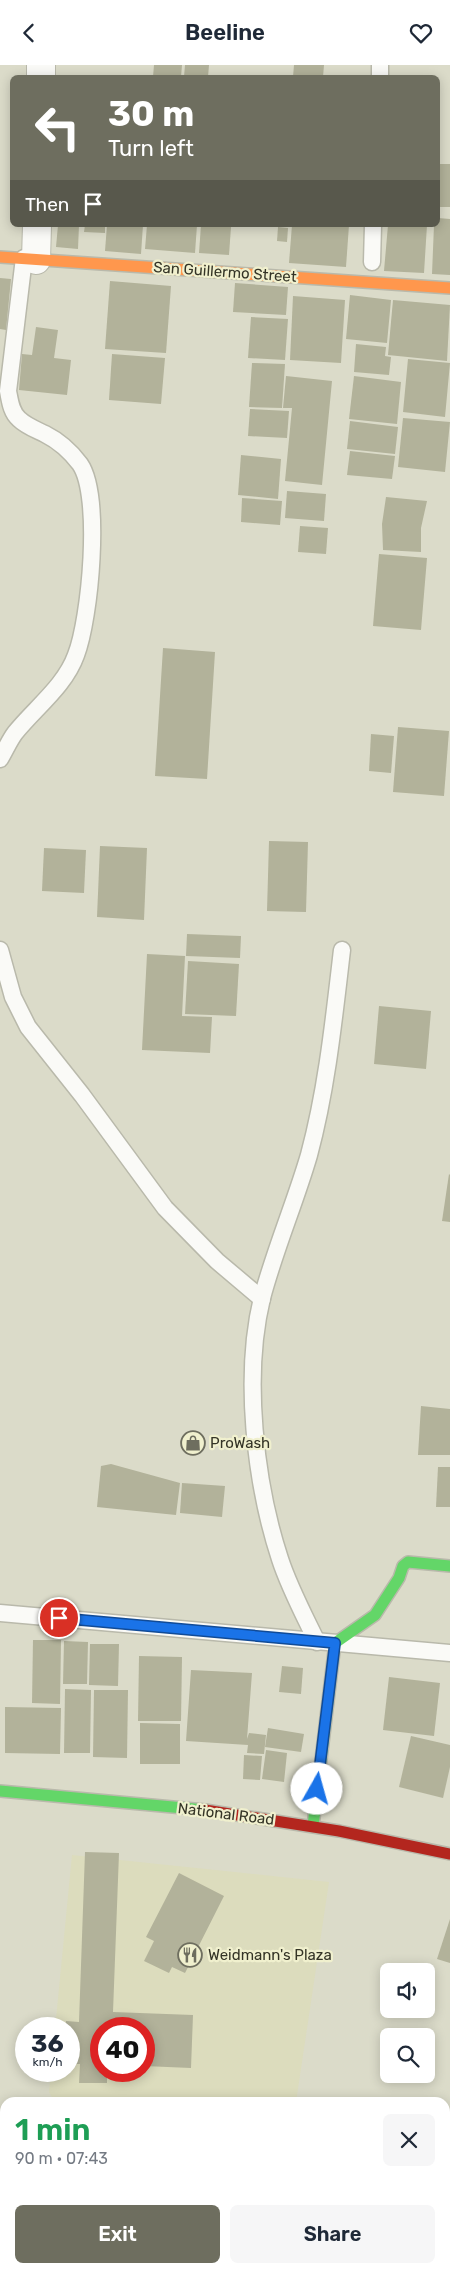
<!DOCTYPE html>
<html lang="en">
<head>
<meta charset="utf-8">
<style>
  body { margin:0; font-family:Rubik,sans-serif; background:#f6f6f7; color:#1f2937; height:100vh; display:flex; flex-direction:column; font-size:19px; white-space:nowrap }
  * { box-sizing:border-box; margin:0 }
  p { font-size:16px; color:#747a83 }
  .icon { flex:none; width:28px; height:28px; fill:none; stroke:currentColor; stroke-width:2; stroke-linecap:round; stroke-linejoin:round }
  .map { position:relative; flex:1; overflow:hidden }
  .panel { position:absolute; left:0px; top:2032px; width:450px; height:176px; display:flex; flex-direction:column; background:#fff; border-radius:15px 15px 0 0; box-shadow:0 2px 12px #0003 }
  .panel>* { flex:none }
  .hud { position:absolute; left:10px; top:10px; width:430px; height:152px; border-radius:8px; box-shadow:0 2px 12px #0003; background:#6e6e5f; color:#fff; overflow:hidden }
  .tools { position:absolute; left:380px; top:1898px; display:grid; gap:10px }
  .tools a { display:grid; place-items:center; width:55px; height:55px; border-radius:8px; background:#fff; box-shadow:0 2px 12px #0003; font-size:25px }
  .speed { position:absolute; left:15px; top:1952px; display:flex; gap:10px; font-size:25px; font-weight:700; text-align:center }
  .speed>* { display:grid; place-content:center; width:65px; height:65px; border-radius:50%; background:#fff; box-shadow:0 2px 12px #0003; line-height:1 }
  .speed small { font-size:12px; font-weight:400 }
  .speed .limit { border:8px solid #d22; background:#fff; color:#111 }
  .pin { position:absolute; display:grid; place-items:center; width:42px; height:42px; color:#fff; margin:-21px; border:2px solid #fff; border-radius:50%; box-shadow:0 1px 5px #0007 }
  .me { position:absolute; width:55px; margin:-28px; rotate:7deg; stroke-linejoin:round; filter:drop-shadow(0 0 4px #0008) }
  .turn { display:flex; align-items:center; gap:18px; height:105px; padding:0 15px; font-size:22px }
  .turn .icon { width:65px; height:65px; stroke-width:2.5 }
  .turn b { display:block; font-size:35px; line-height:42px }
  .then { display:flex; align-items:center; height:48px; padding:0 15px; background:#0003; gap:10px; font-size:19px }
  .round { display:grid; place-items:center; flex:none; width:52px; height:52px; border-radius:8px; background:#f6f6f7 }
  .overview { display:flex; align-items:center; justify-content:space-between; height:85px; padding:0 15px }
  h1 { font-size:30px; font-weight:600; line-height:38px; color:#1e9e55 }
  .action { display:flex; gap:10px; margin-top:auto; padding:10px 15px }
  .action a { flex:1; height:58px; border-radius:8px; background:#6e6e5f; color:#fff; font-size:20px; font-weight:600; line-height:58px; text-align:center }
  .action a+a { background:#f6f6f7; color:#1f2937 }
  header { display:flex; justify-content:space-between; align-items:center; height:65px; padding:0 15px; background:#fff; font-size:22px; font-weight:600 }
  .map>svg:first-child { display:block }
</style>
</head>
<body>
<header><svg class="icon" aria-label="back" viewBox="0 0 24 24"><path d="M15 5l-7 7 7 7"/></svg>Beeline<svg class="icon" aria-label="heart" viewBox="0 0 24 24"><path d="M12 20l-8-8c-3-5 5-10 8-4 3-6 11-1 8 4z"/></svg></header>
<div class="map">
<svg width="450" height="2208" viewBox="0 0 450 2208">
  <rect width="100%" height="100%" fill="#dbdbc9"/>
  <!-- built -->
  <path fill="#dcdcbd" fill-rule="evenodd" d="M72,1790L329,1817L296,2037L55,2038L49,2027L51,2006H69V1964H55ZM101,1964H144V2006H101Z"/>
  <!-- building -->
  <g fill="#b2b29a">
    <polygon points="154,0 182,0 181,12 153,12"/>
    <polygon points="185,0 209,0 208,12 184,12"/>
    <polygon points="294,0 324,0 323,12 293,12"/>
    <rect x="438" y="99" width="12" height="43"/>
    <polygon points="438,153 450,154 450,210 432,209 434,160 438,160"/>
    <polygon points="58,160 79,160 78,184 56,182"/>
    <polygon points="85,160 105,160 105,168 84,167"/>
    <polygon points="107,160 143,160 141,189 105,186"/>
    <polygon points="147,160 197,160 195,188 145,184"/>
    <polygon points="201,160 231,162 229,190 199,188"/>
    <polygon points="292,160 349,160 346,202 289,198"/>
    <polygon points="388,160 427,160 424,208 384,206"/>
    <polygon points="278,162 288,163 287,177 277,176"/>
    <polygon points="0,213 11,214 6,265 0,264"/>
    <polygon points="110,216 171,221 166,288 105,284"/>
    <polygon points="235,218 288,222 286,250 233,247"/>
    <polygon points="350,230 391,235 387,278 346,274"/>
    <polygon points="293,231 345,235 341,298 290,295"/>
    <polygon points="393,235 450,240 447,296 388,290"/>
    <polygon points="251,252 288,254 285,295 248,293"/>
    <polygon points="36,262 58,265 54,293 71,295 67,330 19,325 22,289 32,290"/>
    <polygon points="356,279 386,282 385,291 391,292 389,310 354,307"/>
    <polygon points="112,289 165,293 161,339 109,335"/>
    <polygon points="408,294 450,298 445,352 403,347"/>
    <polygon points="252,298 285,299 282,343 249,342"/>
    <polygon points="286,311 332,316 322,420 285,416 292,343 283,343"/>
    <polygon points="354,311 401,317 397,359 349,354"/>
    <polygon points="250,344 289,346 287,373 248,371"/>
    <polygon points="403,353 450,357 445,407 398,402"/>
    <polygon points="350,356 398,362 395,389 347,384"/>
    <polygon points="350,386 395,391 392,414 347,410"/>
    <polygon points="241,390 281,394 278,434 238,430"/>
    <polygon points="287,426 326,429 324,456 285,453"/>
    <polygon points="386,432 427,436 421,463 421,487 383,485 382,459"/>
    <polygon points="242,433 282,436 280,460 241,457"/>
    <polygon points="300,461 328,463 326,489 298,487"/>
    <polygon points="379,489 427,493 421,565 373,561"/>
    <polygon points="163,583 215,587 207,714 155,711"/>
    <polygon points="398,662 449,666 444,731 393,727"/>
    <polygon points="371,669 394,671 391,708 369,706"/>
    <polygon points="269,776 308,777 306,847 267,846"/>
    <polygon points="100,781 147,783 144,855 97,852"/>
    <polygon points="44,783 86,785 84,828 42,826"/>
    <polygon points="187,869 241,871 240,893 186,891"/>
    <polygon points="147,889 185,891 182,951 212,952 210,988 142,985"/>
    <polygon points="188,896 239,899 236,951 185,949"/>
    <polygon points="379,941 431,946 426,1004 374,999"/>
    <polygon points="449,1109 450,1110 450,1157 442,1156"/>
    <polygon points="421,1341 450,1344 450,1390 418,1390"/>
    <polygon points="111,1399 180,1418 176,1450 97,1442 101,1401"/>
    <polygon points="438,1402 450,1402 450,1442 436,1442"/>
    <polygon points="182,1418 225,1421 222,1452 180,1448"/>
    <polygon points="33,1575 61,1575 60,1639 32,1638"/>
    <polygon points="64,1576 88,1577 87,1619 63,1619"/>
    <polygon points="90,1579 119,1579 118,1621 89,1620"/>
    <polygon points="139,1591 182,1592 181,1656 138,1656"/>
    <polygon points="282,1601 303,1603 301,1629 279,1627"/>
    <polygon points="191,1605 252,1608 247,1674 249,1668 266,1670 264,1689 247,1688 248,1680 186,1676"/>
    <polygon points="389,1612 440,1618 434,1671 383,1665"/>
    <polygon points="65,1624 91,1625 90,1688 64,1688"/>
    <polygon points="94,1625 128,1625 127,1693 93,1692"/>
    <polygon points="5,1642 61,1643 60,1689 5,1688"/>
    <polygon points="140,1658 180,1659 180,1699 140,1699"/>
    <polygon points="268,1663 304,1669 301,1687 265,1682"/>
    <polygon points="411,1671 450,1680 450,1702 443,1733 399,1722"/>
    <polygon points="266,1685 287,1688 284,1717 262,1714"/>
    <polygon points="244,1690 262,1691 260,1715 243,1714"/>
    <polygon points="85,1787 119,1788 113,1947 193,1950 191,2003 144,2001 144,1964 101,1964 101,2006 107,2006 107,2018 79,2018 80,1999 69,1999 69,1964 65,1964 66,1956 79,1957"/>
    <polygon points="179,1808 224,1831 185,1908 172,1902 169,1908 144,1896 154,1876 146,1872"/>
    <polygon points="450,1854 450,1898 437,1894"/>
  </g>
  <g fill="none" stroke-linecap="round" stroke-linejoin="round">
    <!-- lane casing -->
    <g stroke="#b9b9ab" stroke-width="19">
      <g id="lane">
        <polyline points="380,12 380,0"/>
        <polyline points="372,197 373,160"/>
        <path d="M0,694C5,686 9,676 15,668C35,643 65,621 76,590C90,554 102,431 80,399C71,387 59,376 45,369C37,365 26,361 19,354C11,347 10,336 8,326L24,193"/>
        <polyline points="0,885 13,932 28,962 82,1030 165,1143 217,1196 262,1234"/>
        <polyline points="0,1548 450,1588"/>
        <path d="M317,1577C304,1550 289,1522 280,1494C255,1418 243,1311 262,1233C275,1184 295,1138 309,1090C327,1023 334,953 342,885"/>
      </g>
    </g>
    <!-- street casing -->
    <g stroke="#b9b9ab" stroke-width="30">
      <g id="street">
        <polyline points="41,12 41,0"/>
        <polyline points="36,195 37,160"/>
        <polyline points="445,2204 450,2186"/>
      </g>
    </g>
    <!-- fast casing -->
    <g stroke="#b9b9ab" stroke-width="14">
      <g id="fast">
        <polyline points="0,1726 205,1745"/>
        <polyline points="313,1761 335,1578 375,1550 399,1513 403,1501 408,1497 450,1501"/>
      </g>
    </g>
    <!-- slow casing -->
    <g stroke="#b9b9ab" stroke-width="14">
      <polyline id="slow" points="0,192 450,223"/>
    </g>
    <!-- jam casing -->
    <g stroke="#b9b9ab" stroke-width="14">
      <polyline id="jam" points="205,1745 339,1766 450,1789"/>
    </g>
    <!-- lane -->
    <use href="#lane" stroke="#fafaf7" stroke-width="16"/>
    <!-- street -->
    <use href="#street" stroke="#fafaf7" stroke-width="28"/>
    <!-- fast -->
    <use href="#fast" stroke="#63d668" stroke-width="11"/>
    <!-- slow -->
    <use href="#slow" stroke="#ff974d" stroke-width="11"/>
    <!-- jam -->
    <use href="#jam" stroke="#b3261e" stroke-width="11"/>
  </g>
  <g fill="none" stroke-linecap="round" stroke-linejoin="round">
    <!-- route casing -->
    <g stroke="#114b97" stroke-width="12">
      <polyline id="route" points="59,1553 335,1578 317,1724"/>
    </g>
    <!-- route -->
    <use href="#route" stroke="#1a73e8" stroke-width="9"/>
  </g>
  <!-- icons -->
  <defs>
    <g id="shop-ring" transform="scale(1.25)"><circle r="9.5" fill="#f0f0ce" stroke="#6e6e5f" stroke-width="1.5"/><path d="M-5-2.5h2.3a2.7 3.5 0 0 1 5.4 0H5L5.5 6h-11ZM-1.5-2.5h3a1.5 2.3 0 0 0-3 0Z" fill="#6e6e5f"/></g>
    <g id="restaurant-ring" transform="scale(1.25)"><circle r="9.5" fill="#f0f0ce" stroke="#6e6e5f" stroke-width="1.5"/><path d="M-5-6h1v4h1v-4h1v4h1v-4h1v5L-1.5 .5V6h-2V.5L-5-1ZM5-6V6H3V1.5H1.5Q1.5-4 5-6Z" fill="#6e6e5f"/></g>
  </defs>
  <g fill-rule="evenodd">
    <use href="#shop-ring" x="193" y="1378"/>
    <use href="#restaurant-ring" x="190" y="1890"/>
  </g>
  <g text-anchor="middle" stroke-width="4.5" stroke-linejoin="round" paint-order="stroke">
    <!-- street labels -->
    <g font-size="15" fill="#343426" stroke="#f0f0ce">
      <text transform="translate(225 207) rotate(4)" y="5">San Guillermo Street</text>
      <text transform="translate(226 1749) rotate(7)" y="5">National Road</text>
    </g>
    <!-- poi labels -->
    <g font-size="15" fill="#343426" stroke="#f0f0ce" text-anchor="start">
      <text x="210" y="1383">ProWash</text>
      <text x="208" y="1895">Weidmann's Plaza</text>
    </g>
  </g>
</svg>
<div class="tools">
<a><svg class="icon" aria-label="sound" viewBox="0 0 24 24"><path d="M4 9h4l5-4v14l-5-4H4zM17 9q2 3 0 6"/></svg></a>
<a><svg class="icon" aria-label="search" viewBox="0 0 24 24"><circle cx="10" cy="10" r="6"/><path d="M15 15l6 6"/></svg></a>
</div>
<div class="speed"><div>36<small>km/h</small></div><div class="limit">40</div></div>
<div class="pin" style="left:59px;top:1553px;background:#d93025"><svg class="icon" aria-label="arrive" viewBox="0 0 24 24"><path d="M6 21V4h12l-3 4 3 4H6"/></svg></div>
<svg class="me" style="left:317px;top:1724px" viewBox="-20 -20 40 40"><circle r="19" fill="#fff"/><path d="M0-13L10 11 0 6-10 11z" fill="#1a73e8"/></svg>
<div class="hud">
<div class="turn"><svg class="icon" aria-label="left" viewBox="0 0 24 24"><path d="M17 20v-9H6M10 6l-5 5 5 5"/></svg><div><b>30 m</b>Turn left</div></div>
<div class="then">Then<svg class="icon" aria-label="arrive" viewBox="0 0 24 24"><path d="M6 21V4h12l-3 4 3 4H6"/></svg></div>
</div>
<section class="panel">
<div class="overview"><div><h1>1 min</h1><p>90 m · 07:43</p></div><a class="round"><svg class="icon" aria-label="close" viewBox="0 0 24 24"><path d="M6 6l12 12M18 6L6 18"/></svg></a></div>
<div class="action"><a>Exit</a><a>Share</a></div>
</section>
</div>
</body>
</html>
